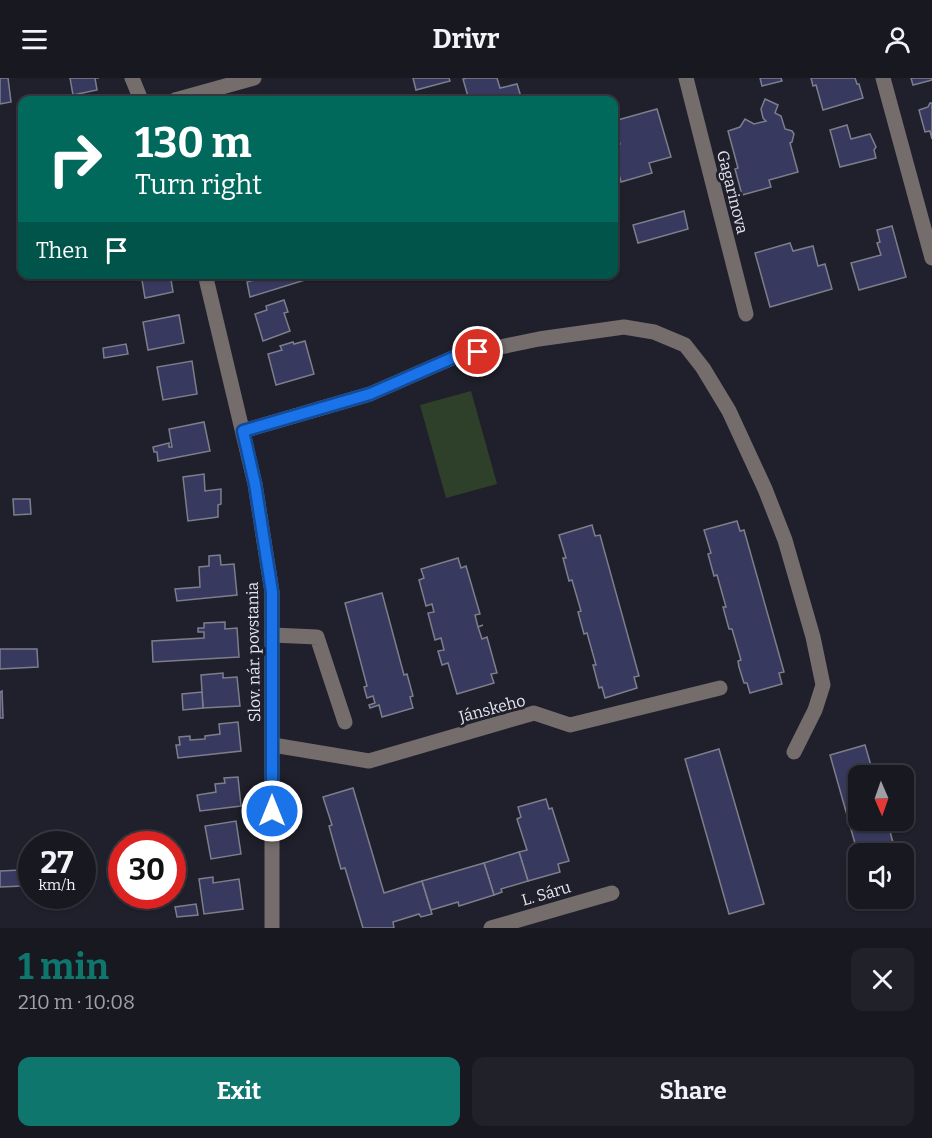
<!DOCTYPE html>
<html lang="en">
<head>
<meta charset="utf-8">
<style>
  body { margin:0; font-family:Bitter,serif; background:#21212a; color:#f1f3f6; height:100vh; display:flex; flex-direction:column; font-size:22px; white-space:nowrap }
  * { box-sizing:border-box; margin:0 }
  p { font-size:20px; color:#9fa0a5 }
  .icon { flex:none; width:33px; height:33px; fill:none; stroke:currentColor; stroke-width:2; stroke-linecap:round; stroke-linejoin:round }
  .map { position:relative; height:850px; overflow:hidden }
  .side { display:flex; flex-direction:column; background:#181821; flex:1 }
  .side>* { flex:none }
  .top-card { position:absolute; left:18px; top:18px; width:600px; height:183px; border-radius:12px; box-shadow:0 2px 4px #0004,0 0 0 2px #36373f; background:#00695c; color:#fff; overflow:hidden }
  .needle { width:39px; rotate:178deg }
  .tools { position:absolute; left:848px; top:687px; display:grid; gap:12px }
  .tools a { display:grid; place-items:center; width:66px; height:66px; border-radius:12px; background:#181821; box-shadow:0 2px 4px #0004,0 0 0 2px #36373f; font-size:30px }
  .speed { position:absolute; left:18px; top:753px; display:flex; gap:12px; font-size:30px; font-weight:700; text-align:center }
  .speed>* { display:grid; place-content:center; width:78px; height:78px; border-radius:50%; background:#181821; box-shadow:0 2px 4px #0004,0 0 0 2px #36373f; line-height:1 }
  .speed small { font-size:15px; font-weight:400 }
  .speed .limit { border:9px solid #d22; background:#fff; color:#111 }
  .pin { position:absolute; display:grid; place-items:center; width:51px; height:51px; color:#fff; margin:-26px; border:3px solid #fff; border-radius:50%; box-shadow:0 2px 6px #0007 }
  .me { position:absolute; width:66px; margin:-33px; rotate:0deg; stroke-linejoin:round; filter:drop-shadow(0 0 4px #0008) }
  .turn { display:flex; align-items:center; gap:21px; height:126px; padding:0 18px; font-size:27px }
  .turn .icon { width:78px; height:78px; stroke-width:2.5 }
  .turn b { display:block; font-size:42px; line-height:51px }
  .then { display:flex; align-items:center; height:57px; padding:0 18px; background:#0003; gap:12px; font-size:22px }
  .round { display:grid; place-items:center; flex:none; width:63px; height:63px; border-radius:12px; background:#21212a }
  .summary { display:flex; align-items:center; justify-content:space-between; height:102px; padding:0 18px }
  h1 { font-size:36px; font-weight:700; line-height:45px; color:#0f766e }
  .cta { display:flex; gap:12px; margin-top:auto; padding:12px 18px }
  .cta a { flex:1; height:69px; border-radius:12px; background:#0f766e; color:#fff; font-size:24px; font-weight:700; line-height:69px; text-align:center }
  .cta a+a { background:#21212a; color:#f1f3f6 }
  header { display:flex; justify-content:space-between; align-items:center; height:78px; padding:0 18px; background:#181821; font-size:27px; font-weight:700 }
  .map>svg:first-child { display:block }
</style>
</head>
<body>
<header><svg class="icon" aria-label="menu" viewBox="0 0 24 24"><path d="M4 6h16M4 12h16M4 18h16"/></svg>Drivr<svg class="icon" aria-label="person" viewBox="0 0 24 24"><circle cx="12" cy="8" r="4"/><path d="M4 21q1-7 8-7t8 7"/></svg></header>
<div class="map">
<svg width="932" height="850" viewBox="0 0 932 850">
  <rect width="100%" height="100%" fill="#20202c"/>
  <!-- green -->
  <polygon fill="#2e4029" points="471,313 497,406 446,420 420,327"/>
  <!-- building -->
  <g fill="#38395e" stroke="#7d7e8c" stroke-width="1.5">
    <polygon points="0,0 8,0 11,24 0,26"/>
    <polygon points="70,0 99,0 95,0 97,12 73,17"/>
    <polygon points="413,0 449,0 450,3 416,12"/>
    <polygon points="467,0 497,0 500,10 517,6 522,22 469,22 463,1"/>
    <polygon points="760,0 781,0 782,3 762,8"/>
    <polygon points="811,0 855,0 857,6 859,6 863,20 823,32 816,7 813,8"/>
    <polygon points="911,0 932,0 932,2 913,7"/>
    <polygon points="765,21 778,27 775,35 781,38 785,51 792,53 794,56 792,64 790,65 798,94 769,102 771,109 742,117 735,91 738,90 728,53 740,49 745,41 754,46 766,43 763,40 761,31"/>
    <polygon points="930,25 932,25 932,61 930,53 925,54 919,32 928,29"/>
    <polygon points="657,31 671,79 649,85 652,95 621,104 614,77 614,68 620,66 614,43"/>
    <polygon points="847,47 851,61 870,56 876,69 874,72 876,80 840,89 830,52"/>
    <polygon points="684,133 688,151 638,165 633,147"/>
    <polygon points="892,148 906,199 859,212 851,185 881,177 877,165 880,164 877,152"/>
    <polygon points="790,165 793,173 813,168 818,188 825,186 832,211 770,229 755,175"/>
    <polygon points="141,196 170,196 173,214 145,220"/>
    <polygon points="260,196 303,196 305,202 250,219 247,204 261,200"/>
    <polygon points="284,222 288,234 284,235 290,253 263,263 255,236 267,232 266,228"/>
    <polygon points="179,237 184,265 148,272 143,244"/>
    <polygon points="305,263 314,296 276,307 268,276 282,272 280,268 293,264 294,266"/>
    <polygon points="126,266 128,276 104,280 103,270"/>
    <polygon points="192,283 197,316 163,322 157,289"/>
    <polygon points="204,344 210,373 158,383 157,374 154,374 153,369 169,365 169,369 172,369 169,351"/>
    <polygon points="204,396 205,413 221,411 221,426 218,427 218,439 188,443 183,399"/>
    <polygon points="13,421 30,421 31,436 14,437"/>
    <polygon points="737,443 740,453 744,452 784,594 779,595 782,606 750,615 747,605 744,605 739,589 738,583 741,582 732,551 729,551 723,529 726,529 717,497 714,498 708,476 711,475 704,452"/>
    <polygon points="592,447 595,458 600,457 639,598 634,599 637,610 605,620 602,609 599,610 593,587 596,587 587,555 584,556 578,534 581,533 572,502 569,503 563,480 566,480 559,457"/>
    <polygon points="220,477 221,487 234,486 237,517 177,523 175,511 200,509 199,489 209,488 209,478"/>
    <polygon points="458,480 461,490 466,488 480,536 475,537 478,549 483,547 478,549 482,561 487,559 497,595 491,596 494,605 457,616 448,585 442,587 438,573 444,572 441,560 435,562 428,535 434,534 432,526 426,528 419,502 424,500 421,491"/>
    <polygon points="382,515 404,597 407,596 413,618 410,619 413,630 382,639 379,627 370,630 369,627 375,625 373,618 367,620 364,609 367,608 345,525"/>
    <polygon points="225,544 225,551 237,550 239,579 153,584 152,563 204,560 204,554 198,554 198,550 204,550 204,545"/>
    <polygon points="0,571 37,571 38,589 0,591"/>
    <polygon points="223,595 223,600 237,599 240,628 203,630 201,597"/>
    <polygon points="2,613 3,640 0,640 0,614"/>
    <polygon points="202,614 203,630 183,632 182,616"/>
    <polygon points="238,644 241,673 178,680 176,667 180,667 179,659 190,658 190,662 205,661 205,658 220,656 219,646"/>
    <polygon points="865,667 874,698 858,698 858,742 887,742 896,776 858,776 830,677"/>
    <polygon points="719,671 764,826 729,836 685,681"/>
    <polygon points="238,699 241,728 200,733 197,717 216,714 215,706 225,705 224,700"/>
    <polygon points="353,710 384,815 422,803 432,836 421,839 419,836 393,844 394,850 363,850 345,790 341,791 329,748 332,747 323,719"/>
    <polygon points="546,721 549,731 552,730 569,783 558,786 560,794 528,803 519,774 527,772 517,741 521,739 518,729"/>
    <polygon points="236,743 241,776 211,781 205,748"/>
    <polygon points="519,774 528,803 501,811 502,814 494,817 484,785"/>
    <polygon points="484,785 494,817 459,828 458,824 431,832 422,803"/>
    <polygon points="21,792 23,808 0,809 0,793"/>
    <polygon points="903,798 909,821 874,831 871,820 903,820"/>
    <polygon points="213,799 213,805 239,801 243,831 204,836 199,801"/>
    <polygon points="196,826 198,837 177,839 175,829"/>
  </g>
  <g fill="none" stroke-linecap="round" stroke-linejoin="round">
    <!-- minor -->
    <g stroke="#746d6b" stroke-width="15">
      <polyline points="132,0 141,22"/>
      <polyline points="686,0 746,236"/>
      <polyline points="883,0 932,180"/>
      <polyline points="175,22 254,0"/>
      <polyline points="205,196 255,406 272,514 272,850"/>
      <polyline points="243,353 370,316 457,278 539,261 624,249 654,254 685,267 703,290 729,333 765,411 785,462 813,559 823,607 815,632 794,674"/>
      <polyline points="272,557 317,559 345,644"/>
      <polyline points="273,667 369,683 534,635 570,647 720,610"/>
      <polyline points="491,850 612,815"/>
    </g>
  </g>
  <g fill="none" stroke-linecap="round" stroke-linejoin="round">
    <!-- route casing -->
    <g stroke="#114b97" stroke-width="15">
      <polyline id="route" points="272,733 272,514 255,406 243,353 370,316 457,278 478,274"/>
    </g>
    <!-- route -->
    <use href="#route" stroke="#1a73e8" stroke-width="10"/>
  </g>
  <g text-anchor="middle" stroke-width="6" stroke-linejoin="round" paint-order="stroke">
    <!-- street labels -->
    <g font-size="16" fill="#e4e5ed" stroke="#20202c">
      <text transform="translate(733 114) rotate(76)" y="6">Gagarinova</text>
      <text transform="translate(253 574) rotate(-91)" y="6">Slov. nár. povstania</text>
      <text transform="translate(492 630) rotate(-15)" y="6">Jánskeho</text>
      <text transform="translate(546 815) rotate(-16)" y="6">L. Sáru</text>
    </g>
  </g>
</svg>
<div class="tools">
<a><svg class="needle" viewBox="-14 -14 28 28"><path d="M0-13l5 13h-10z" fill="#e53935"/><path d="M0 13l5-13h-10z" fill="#9fa0a5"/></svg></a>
<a><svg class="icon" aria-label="sound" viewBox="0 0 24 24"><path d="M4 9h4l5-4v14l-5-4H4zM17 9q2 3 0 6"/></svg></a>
</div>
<div class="speed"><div>27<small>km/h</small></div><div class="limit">30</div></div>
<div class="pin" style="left:478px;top:274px;background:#d93025"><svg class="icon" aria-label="arrive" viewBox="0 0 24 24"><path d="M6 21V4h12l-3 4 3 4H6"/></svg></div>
<svg class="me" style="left:272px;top:733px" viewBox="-20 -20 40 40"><circle r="17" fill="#1a73e8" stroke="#fff" stroke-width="3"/><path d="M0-11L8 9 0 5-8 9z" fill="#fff"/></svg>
<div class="top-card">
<div class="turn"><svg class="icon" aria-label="right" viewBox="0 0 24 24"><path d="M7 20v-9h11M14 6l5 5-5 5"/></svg><div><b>130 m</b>Turn right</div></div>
<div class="then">Then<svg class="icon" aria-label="arrive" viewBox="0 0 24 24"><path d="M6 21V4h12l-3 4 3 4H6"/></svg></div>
</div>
</div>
<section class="side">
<div class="summary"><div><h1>1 min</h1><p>210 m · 10:08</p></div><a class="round"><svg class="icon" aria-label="close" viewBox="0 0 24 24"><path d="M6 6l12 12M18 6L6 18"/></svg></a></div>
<div class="cta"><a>Exit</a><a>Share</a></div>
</section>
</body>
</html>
